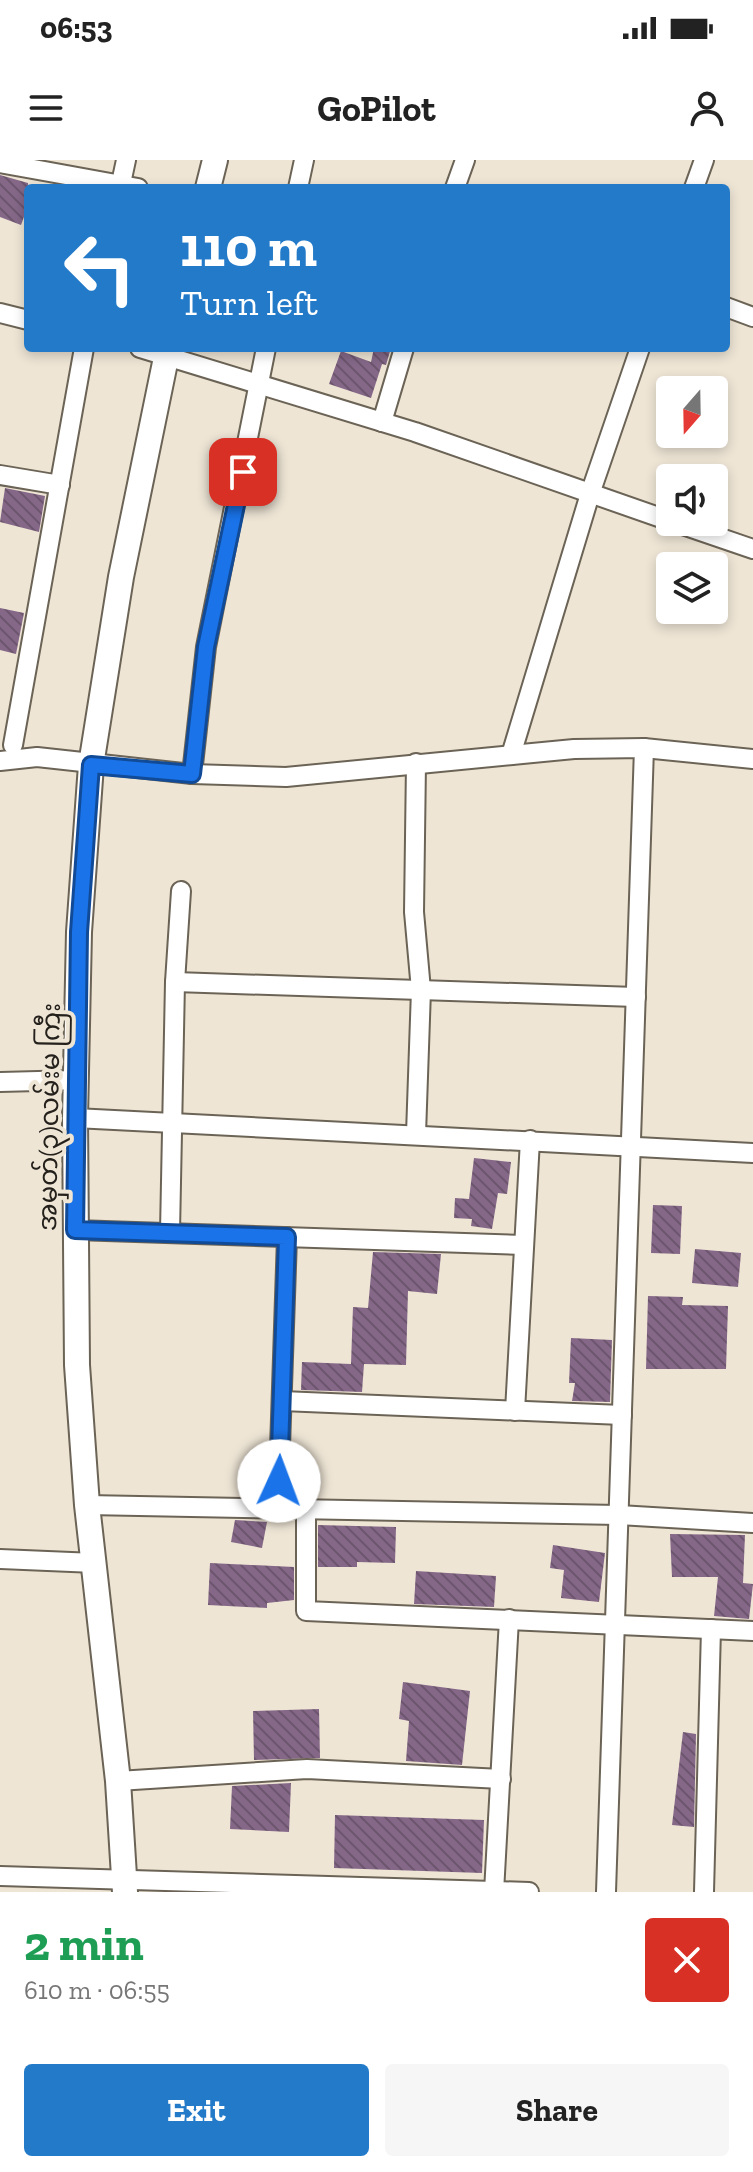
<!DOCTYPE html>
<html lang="en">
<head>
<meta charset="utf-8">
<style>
  body { margin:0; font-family:"Zilla Slab","Noto Sans Myanmar",serif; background:#f6f6f6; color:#222; height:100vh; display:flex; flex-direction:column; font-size:30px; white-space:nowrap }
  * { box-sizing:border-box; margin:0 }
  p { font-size:26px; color:#767676 }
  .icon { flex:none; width:44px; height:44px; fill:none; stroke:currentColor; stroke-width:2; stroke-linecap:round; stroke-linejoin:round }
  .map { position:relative; height:1732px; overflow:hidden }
  .panel { display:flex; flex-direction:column; background:#fff; flex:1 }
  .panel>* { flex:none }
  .banner { position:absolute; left:24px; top:24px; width:706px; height:168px; border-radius:8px; box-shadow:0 4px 12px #0003; background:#237ac8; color:#fff; overflow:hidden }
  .needle { width:52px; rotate:200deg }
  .tools { position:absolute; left:656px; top:216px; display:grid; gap:16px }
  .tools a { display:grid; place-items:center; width:72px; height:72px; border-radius:8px; background:#fff; box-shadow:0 4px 12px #0003; font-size:40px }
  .pin { position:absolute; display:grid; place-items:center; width:68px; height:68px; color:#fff; margin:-34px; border-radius:16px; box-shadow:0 4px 12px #0006 }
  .me { position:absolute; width:88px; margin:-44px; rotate:2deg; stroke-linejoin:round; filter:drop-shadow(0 0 6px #0008) }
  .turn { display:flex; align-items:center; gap:28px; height:168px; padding:0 24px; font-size:36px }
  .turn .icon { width:104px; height:104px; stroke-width:2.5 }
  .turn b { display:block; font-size:56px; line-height:68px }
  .round { display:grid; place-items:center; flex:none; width:84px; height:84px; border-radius:8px; background:#f6f6f6 }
  .headline { display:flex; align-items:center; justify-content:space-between; height:136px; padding:0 24px }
  h1 { font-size:48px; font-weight:800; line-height:60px; color:#1e9e55 }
  .cta { display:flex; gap:16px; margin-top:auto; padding:16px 24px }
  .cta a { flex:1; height:92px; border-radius:8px; background:#237ac8; color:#fff; font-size:32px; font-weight:800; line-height:92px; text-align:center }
  .cta a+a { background:#f6f6f6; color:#222 }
  .status { display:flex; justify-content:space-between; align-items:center; height:56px; padding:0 40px; background:#fff; direction:ltr }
  .status svg { height:22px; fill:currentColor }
  header { display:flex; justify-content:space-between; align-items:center; height:104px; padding:0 24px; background:#fff; font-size:36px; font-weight:800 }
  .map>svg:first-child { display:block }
</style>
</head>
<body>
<div class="status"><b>06:53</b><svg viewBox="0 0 49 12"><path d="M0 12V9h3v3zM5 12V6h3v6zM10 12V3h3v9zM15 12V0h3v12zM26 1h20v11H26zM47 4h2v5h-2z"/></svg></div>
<header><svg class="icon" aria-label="menu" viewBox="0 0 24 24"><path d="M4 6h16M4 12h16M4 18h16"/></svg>GoPilot<svg class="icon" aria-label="person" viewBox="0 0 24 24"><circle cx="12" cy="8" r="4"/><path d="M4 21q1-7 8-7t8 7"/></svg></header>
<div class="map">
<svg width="753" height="1732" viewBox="0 0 753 1732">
  <defs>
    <pattern id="building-back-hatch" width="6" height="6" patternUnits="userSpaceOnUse" patternTransform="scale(2)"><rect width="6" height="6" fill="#856888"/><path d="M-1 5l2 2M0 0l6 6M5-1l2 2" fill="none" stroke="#6d556e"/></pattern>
  </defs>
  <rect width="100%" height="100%" fill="#eee5d5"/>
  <!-- building -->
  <g fill="url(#building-back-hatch)">
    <polygon points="0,15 28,23 28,46 21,65 0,57"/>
    <polygon points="374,188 391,188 386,205 382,204 371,238 329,224 341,191 371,202"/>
    <polygon points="5,328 45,336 39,372 0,362"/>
    <polygon points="0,448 24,453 16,494 0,490"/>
    <polygon points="474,998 511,1002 507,1034 498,1033 492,1069 471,1066 472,1059 454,1058 455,1038 469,1039"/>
    <polygon points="653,1045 682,1046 680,1094 651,1093"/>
    <polygon points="695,1089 741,1093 738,1127 692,1123"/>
    <polygon points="373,1092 441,1094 437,1134 408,1131 406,1205 364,1204 362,1232 301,1230 302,1202 351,1204 353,1147 368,1148"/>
    <polygon points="648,1136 683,1137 682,1145 728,1146 726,1209 646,1209"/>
    <polygon points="571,1178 612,1180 610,1242 572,1241 575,1223 569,1223"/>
    <polygon points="235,1360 267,1362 262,1388 231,1382"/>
    <polygon points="318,1365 396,1367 395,1403 357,1402 357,1407 318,1407"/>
    <polygon points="670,1374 745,1375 743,1423 753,1424 749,1459 714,1456 718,1417 672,1417"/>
    <polygon points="553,1385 605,1393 599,1442 561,1438 564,1410 550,1408"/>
    <polygon points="210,1403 294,1407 294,1440 267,1443 267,1448 208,1445"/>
    <polygon points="416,1411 496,1416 494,1447 414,1444"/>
    <polygon points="403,1522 470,1531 462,1605 406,1601 409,1561 399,1559"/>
    <polygon points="319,1549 320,1598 254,1600 253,1551"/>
    <polygon points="683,1572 696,1574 694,1667 672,1665"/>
    <polygon points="291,1623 289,1672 230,1669 232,1626"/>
    <polygon points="335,1655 484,1660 482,1713 334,1708"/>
  </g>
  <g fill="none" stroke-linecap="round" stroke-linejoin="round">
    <!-- minor casing -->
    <g stroke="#6b6355" stroke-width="22">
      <g id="minor">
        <polyline points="0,3 138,28"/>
        <polyline points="120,28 126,0"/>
        <polyline points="298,28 304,0"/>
        <polyline points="455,28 465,0"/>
        <polyline points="694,28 704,0"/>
        <polyline points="726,147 753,157"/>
        <polyline points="0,153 28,160"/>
        <polyline points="140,188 415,272 670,361"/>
        <polyline points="382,262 404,188"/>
        <polyline points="0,315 60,325"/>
        <polyline points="674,362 753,389"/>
        <polyline points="13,585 84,188"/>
        <polyline points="511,595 590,334 640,188"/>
        <polyline points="0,601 37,597 192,614 286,617 574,589 644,588 753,599"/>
        <polyline points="416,603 414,752 421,830 416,974"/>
        <polyline points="192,614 206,487 266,188"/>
        <polyline points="175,822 636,837"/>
        <polyline points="0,922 76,920"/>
        <polyline points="75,958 753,993"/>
        <polyline points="75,1070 524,1085"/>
        <polyline points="170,1072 175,822 181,731"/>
        <polyline points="282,1241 622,1255"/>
        <polyline points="515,1251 530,980"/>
        <polyline points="87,1345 619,1355 753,1363"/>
        <polyline points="278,1348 287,1077"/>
        <polyline points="306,1349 306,1451 753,1471"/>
        <polyline points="0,1399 95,1403"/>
        <polyline points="118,1621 307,1609 501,1619"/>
        <polyline points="0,1716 529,1732"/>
        <polyline points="494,1732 509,1459"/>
        <polyline points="606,1732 644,588"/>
        <polyline points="704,1732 711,1469"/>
      </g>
    </g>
    <!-- major casing -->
    <g stroke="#6b6355" stroke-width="28">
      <g id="major">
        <polyline points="208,28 215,0"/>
        <polyline points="125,1732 118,1621 87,1345 77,1205 75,958 79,772 91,605 121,417 168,188"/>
      </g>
    </g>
    <!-- minor -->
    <use href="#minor" stroke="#fff" stroke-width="18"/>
    <!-- major -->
    <use href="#major" stroke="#fff" stroke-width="24"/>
  </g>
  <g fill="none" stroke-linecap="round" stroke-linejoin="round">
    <!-- route casing -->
    <g stroke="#114b97" stroke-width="20">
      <polyline id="route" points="243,312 206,487 192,614 91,605 79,772 75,1070 287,1077 279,1321"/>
    </g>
    <!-- route -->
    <use href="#route" stroke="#1a73e8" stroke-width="14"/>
  </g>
  <g text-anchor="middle" stroke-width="8" stroke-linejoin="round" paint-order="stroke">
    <!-- street labels -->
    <g font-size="26" fill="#24201b" stroke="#eee5d5">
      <text transform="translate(49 957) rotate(-89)" y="9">အမှတ်(၃)လမ်းမ ကြီး</text>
    </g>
  </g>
</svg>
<div class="tools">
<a><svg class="needle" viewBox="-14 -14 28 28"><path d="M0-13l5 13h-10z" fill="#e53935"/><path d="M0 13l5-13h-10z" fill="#767676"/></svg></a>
<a><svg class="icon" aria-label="sound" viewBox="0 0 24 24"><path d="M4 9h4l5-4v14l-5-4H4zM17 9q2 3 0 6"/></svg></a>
<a><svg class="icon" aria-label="layers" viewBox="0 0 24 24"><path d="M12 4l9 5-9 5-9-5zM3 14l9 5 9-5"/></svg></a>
</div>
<div class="pin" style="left:243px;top:312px;background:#d93025"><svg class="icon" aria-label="arrive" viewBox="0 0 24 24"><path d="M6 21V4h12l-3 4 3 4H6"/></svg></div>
<svg class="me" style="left:279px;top:1321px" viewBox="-20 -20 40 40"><circle r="19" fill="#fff"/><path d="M0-13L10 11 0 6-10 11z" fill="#1a73e8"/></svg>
<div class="banner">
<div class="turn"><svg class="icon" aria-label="left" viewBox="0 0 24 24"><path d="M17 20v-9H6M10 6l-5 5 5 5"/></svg><div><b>110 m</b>Turn left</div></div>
</div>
</div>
<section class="panel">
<div class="headline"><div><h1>2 min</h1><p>610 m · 06:55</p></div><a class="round" style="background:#d93025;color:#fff"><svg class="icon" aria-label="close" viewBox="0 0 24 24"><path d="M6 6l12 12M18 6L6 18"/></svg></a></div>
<div class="cta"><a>Exit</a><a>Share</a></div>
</section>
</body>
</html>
